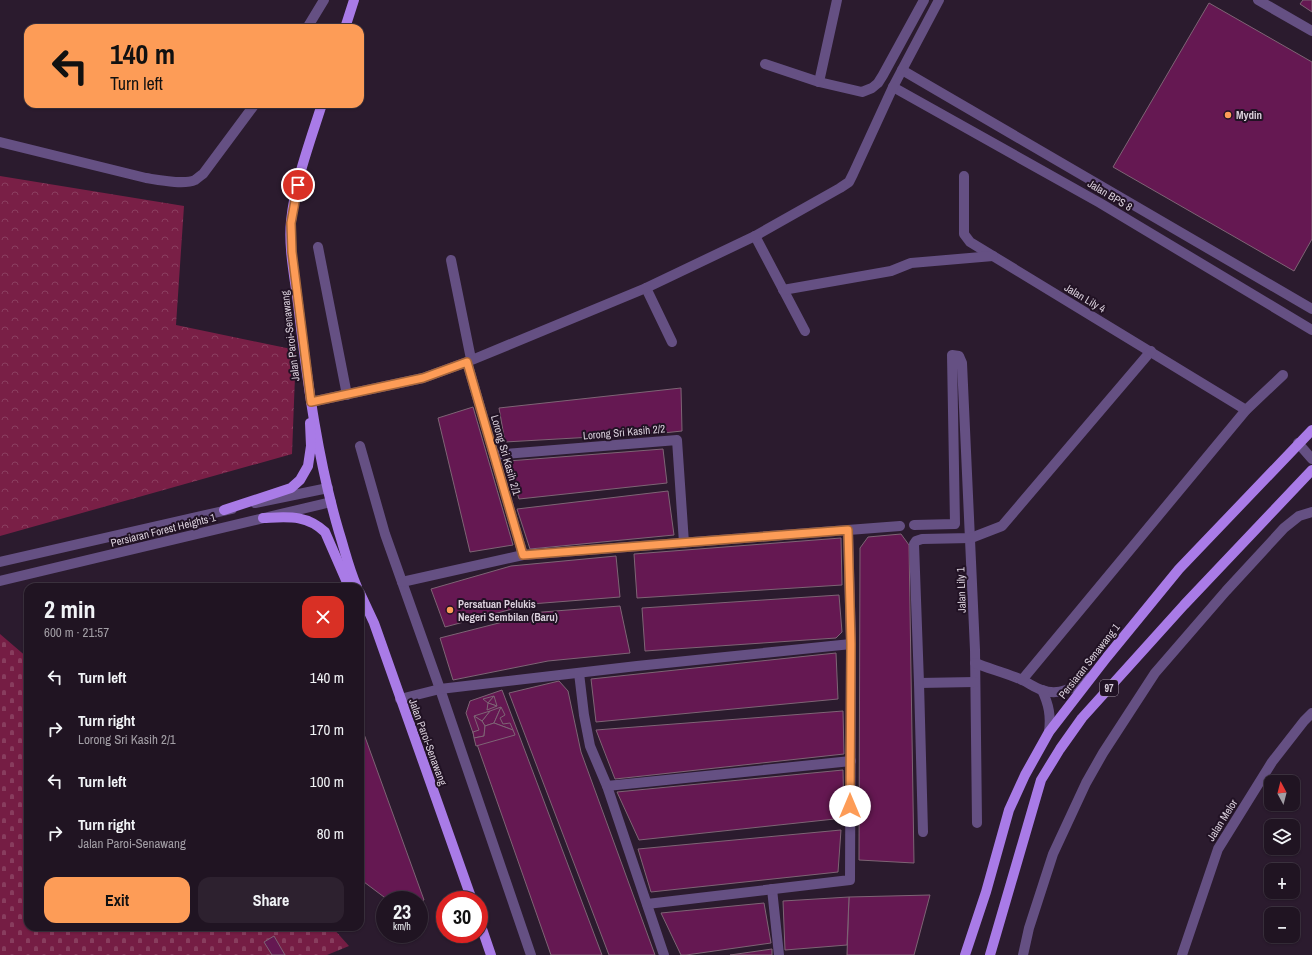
<!DOCTYPE html>
<html lang="en">
<head>
<meta charset="utf-8">
<style>
  body { margin:0; font-family:"Archivo Narrow",sans-serif; background:#2d212f; color:#f1f3f6; height:100vh; display:flex; flex-direction:column; font-size:15px; white-space:nowrap }
  * { box-sizing:border-box; margin:0 }
  p { font-size:13px; color:#a29ea5 }
  .icon { flex:none; width:22px; height:22px; fill:none; stroke:currentColor; stroke-width:2; stroke-linecap:round; stroke-linejoin:round }
  .map { position:relative; flex:1; overflow:hidden }
  .sheet { position:absolute; left:24px; top:583px; width:340px; height:348px; display:flex; flex-direction:column; background:#201422; border-radius:12px; box-shadow:0 1px 3px #0004,0 0 0 1px #3d3340 }
  .sheet>* { flex:none }
  .hud { position:absolute; left:24px; top:24px; width:340px; height:84px; border-radius:12px; box-shadow:0 1px 3px #0004,0 0 0 1px #3d3340; background:#fd9c57; color:#111; overflow:hidden }
  .needle { width:26px; rotate:353deg }
  .fabs { position:absolute; left:1264px; top:775px; display:grid; gap:8px }
  .fabs a { display:grid; place-items:center; width:36px; height:36px; border-radius:8px; background:#201422; box-shadow:0 1px 3px #0004,0 0 0 1px #3d3340; font-size:20px }
  .speed { position:absolute; left:376px; top:891px; display:flex; gap:8px; font-size:20px; font-weight:700; text-align:center }
  .speed>* { display:grid; place-content:center; width:52px; height:52px; border-radius:50%; background:#201422; box-shadow:0 1px 3px #0004,0 0 0 1px #3d3340; line-height:1 }
  .speed small { font-size:10px; font-weight:400 }
  .speed .limit { border:6px solid #d22; background:#fff; color:#111 }
  .pin { position:absolute; display:grid; place-items:center; width:34px; height:34px; color:#fff; margin:-17px; border:2px solid #fff; border-radius:50%; box-shadow:0 1px 4px #0007 }
  .me { position:absolute; width:44px; margin:-22px; rotate:0deg; stroke-linejoin:round; filter:drop-shadow(0 0 3px #0008) }
  .turn { display:flex; align-items:center; gap:14px; height:84px; padding:0 20px; font-size:18px }
  .turn .icon { width:52px; height:52px; stroke-width:2.5 }
  .turn b { display:block; font-size:28px; line-height:34px }
  .round { display:grid; place-items:center; flex:none; width:42px; height:42px; border-radius:12px; background:#2d212f }
  .summary { display:flex; align-items:center; justify-content:space-between; height:68px; padding:0 20px }
  h1 { font-size:24px; font-weight:700; line-height:30px }
  .primary-button { display:flex; gap:8px; margin-top:auto; padding:8px 20px }
  .primary-button a { flex:1; height:46px; border-radius:12px; background:#fd9c57; color:#111; font-size:16px; font-weight:700; line-height:46px; text-align:center }
  .primary-button a+a { background:#2d212f; color:#f1f3f6 }
  ul { padding:0; list-style:none }
  li { display:flex; align-items:center; gap:12px; height:52px; padding:0 20px }
  li div { flex:1 }
  li b { display:block; font-size:15px }
  li em { font-style:normal }
  .map>svg:first-child { display:block }
</style>
</head>
<body>
<div class="map">
<svg width="1312" height="955" viewBox="0 0 1312 955">
  <defs>
    <pattern id="forest-crowns" width="20" height="18" patternUnits="userSpaceOnUse"><rect width="20" height="18" fill="#791f46"/><path d="M2 6a3 3 0 1 1 6 0M12 15a3 3 0 1 1 6 0" fill="none" stroke="#8b3e60"/></pattern>
    <pattern id="cemetery-stones" width="16" height="16" patternUnits="userSpaceOnUse"><rect width="16" height="16" fill="#751d44"/><path d="M2 7V4a2 2 0 0 1 4 0v3zM10 15v-3a2 2 0 0 1 4 0v3z" fill="#883d5e"/></pattern>
  </defs>
  <rect width="100%" height="100%" fill="#2b1b2e"/>
  <!-- forest -->
  <polygon fill="url(#forest-crowns)" points="0,176 184,206 176,325 296,350 292,454 0,536"/>
  <!-- cemetery -->
  <polygon fill="url(#cemetery-stones)" points="0,634 28,658 28,927 332,927 349,946 327,955 0,955"/>
  <!-- building -->
  <g fill="#651852" stroke="#7e6475">
    <polygon points="1303,0 1312,0 1312,12 1300,4"/>
    <polygon points="1209,3 1312,62 1312,239 1294,271 1113,167"/>
    <polygon points="681,388 682,431 663,433 505,442 499,408"/>
    <polygon points="473,407 513,545 470,552 438,418"/>
    <polygon points="663,449 667,483 519,499 508,461"/>
    <polygon points="668,491 674,535 530,549 517,509"/>
    <polygon points="901,534 909,545 914,863 859,860 860,548 868,537"/>
    <polygon points="841,538 842,585 637,598 634,554"/>
    <polygon points="616,556 620,597 531,604 445,627 431,589 511,566"/>
    <polygon points="839,595 842,632 836,638 645,651 642,608"/>
    <polygon points="620,606 630,653 548,661 453,680 440,638 542,612"/>
    <polygon points="836,653 838,699 596,722 591,679"/>
    <polygon points="559,681 568,691 581,752 655,955 609,955 509,693"/>
    <polygon points="502,690 602,955 551,955 466,713 470,701"/>
    <polygon points="494,696 488,703 483,699"/>
    <polygon points="494,696 497,706 488,703"/>
    <polygon points="488,703 497,706 487,710"/>
    <polygon points="501,707 494,723 485,726 482,721 490,711"/>
    <polygon points="501,707 505,715 500,718 503,724 510,723 513,730 494,723"/>
    <polygon points="490,711 482,721 474,716"/>
    <polygon points="843,711 844,754 615,779 596,730"/>
    <polygon points="474,716 482,721 485,726 484,736 474,738 473,732 479,730"/>
    <polygon points="360,723 424,900 419,902 419,900 388,900 360,879"/>
    <polygon points="494,723 513,730 515,735 476,746 474,738 484,736 485,726"/>
    <polygon points="843,770 844,818 639,840 617,792"/>
    <polygon points="841,830 838,872 651,892 638,849"/>
    <polygon points="930,895 914,955 847,955 849,897"/>
    <polygon points="849,897 847,945 785,950 783,901"/>
    <polygon points="764,903 771,943 686,955 681,955 661,913"/>
    <polygon points="274,936 285,955 272,955 264,942"/>
    <polygon points="772,949 772,955 730,955"/>
  </g>
  <g fill="none" stroke-linecap="round" stroke-linejoin="round">
    <!-- minor -->
    <g stroke="#655083" stroke-width="10">
      <polyline points="1258,0 1312,31"/>
      <polyline points="307,28 324,0"/>
      <polyline points="765,64 819,82 862,92 872,88 878,83 883,75 924,0"/>
      <polyline points="902,70 1312,309"/>
      <polyline points="819,82 837,0"/>
      <polyline points="893,87 1100,203 1312,330"/>
      <path d="M0,142L146,178C159,180 184,185 195,180C198,178 201,175 203,174L255,104"/>
      <polyline points="964,176 964,234 970,242 1246,410"/>
      <polyline points="755,236 805,331"/>
      <polyline points="318,247 347,395"/>
      <polyline points="451,260 471,359"/>
      <polyline points="646,288 672,342"/>
      <polyline points="783,290 891,271 911,263 993,256"/>
      <polyline points="467,362 523,555"/>
      <polyline points="311,402 423,378 467,362 646,288 755,236 840,188 849,182 853,174 893,87 939,0"/>
      <polyline points="1298,443 1312,459"/>
      <polyline points="360,446 385,534 440,689 531,955"/>
      <polyline points="494,455 677,440 684,543"/>
      <polyline points="255,503 328,488"/>
      <polyline points="914,525 955,524 952,355 959,356 962,363 975,650 977,823"/>
      <polyline points="0,562 232,509"/>
      <polyline points="0,581 331,502"/>
      <polyline points="402,582 523,555 900,526"/>
      <path d="M975,663C990,669 1007,673 1022,680C1029,683 1035,688 1042,690C1060,697 1076,686 1091,677"/>
      <polyline points="579,673 584,715 590,746 607,786 664,955"/>
      <polyline points="1022,680 1246,410 1283,375"/>
      <polyline points="919,683 975,682"/>
      <path d="M1042,690C1049,705 1051,716 1049,732"/>
      <polyline points="400,699 440,689 637,666 851,644"/>
      <polyline points="607,786 851,761"/>
      <polyline points="923,832 919,683 914,544 916,541 922,539 971,538 1002,526 1151,351"/>
      <polyline points="772,889 779,955"/>
      <polyline points="647,904 850,880 851,644 848,530"/>
      <polyline points="1023,955 1029,928 1053,854 1086,783 1103,753 1155,673 1226,591 1284,528 1299,516 1312,512"/>
      <polyline points="1182,955 1218,849 1272,762 1304,721 1312,713"/>
    </g>
    <!-- major -->
    <g stroke="#a97be7" stroke-width="10">
      <polyline points="345,28 354,0"/>
      <path d="M322,104C310,142 295,181 291,221C288,250 296,283 299,312C308,386 318,461 339,532C345,551 349,569 357,587"/>
      <polyline points="224,510 291,488 300,480 308,466 311,446 310,423"/>
      <path d="M263,518C287,517 306,514 325,532L349,587"/>
      <polyline points="360,593 374,623 472,900"/>
      <polyline points="479,920 491,955"/>
      <polyline points="965,955 986,892 1009,810 1025,775 1049,732 1107,657 1179,569 1312,430"/>
      <polyline points="990,955 1041,780 1060,749 1082,718 1184,605 1312,470"/>
    </g>
  </g>
  <g fill="none" stroke-linecap="round" stroke-linejoin="round">
    <!-- route casing -->
    <g stroke="#a46539" stroke-width="10">
      <polyline id="route" points="298,185 291,223 292,252 311,402 423,378 467,362 523,555 848,530 851,644 850,806"/>
    </g>
    <!-- route -->
    <use href="#route" stroke="#fd9c57" stroke-width="7"/>
  </g>
  <!-- markers -->
  <g fill="#fd9c57" stroke="#211224" stroke-width="1.5">
    <circle cx="1228" cy="115" r="4"/>
    <circle cx="450" cy="610" r="4"/>
  </g>
  <g text-anchor="middle" stroke-width="4" stroke-linejoin="round" paint-order="stroke">
    <!-- shield labels -->
    <rect fill="#211224" stroke="#a296a4" stroke-width="1" x="1100" y="680" width="18" height="16" rx="3"/>
    <g font-size="10" font-weight="bold" fill="#d9cfdb">
      <text x="1109" y="692">97</text>
    </g>
    <!-- poi labels -->
    <g font-size="11" font-weight="bold" fill="#d9cfdb" stroke="#211224" text-anchor="start">
      <text x="1236" y="119">Mydin</text>
      <text x="458" y="608">Persatuan Pelukis<tspan x="458" dy="13">Negeri Sembilan (Baru)</tspan></text>
    </g>
    <!-- street labels -->
    <g font-size="11" fill="#d9cfdb" stroke="#211224">
      <text transform="translate(1110 195) rotate(31)" y="4">Jalan BPS 8</text>
      <text transform="translate(1085 298) rotate(31)" y="4">Jalan Lily 4</text>
      <text transform="translate(290 336) rotate(-97)" y="4">Jalan Paroi-Senawang</text>
      <text transform="translate(624 432) rotate(-5)" y="4">Lorong Sri Kasih 2/2</text>
      <text transform="translate(506 455) rotate(74)" y="4">Lorong Sri Kasih 2/1</text>
      <text transform="translate(163 530) rotate(-14)" y="4">Persiaran Forest Heights 1</text>
      <text transform="translate(961 590) rotate(-92)" y="4">Jalan Lily 1</text>
      <text transform="translate(1089 661) rotate(-52)" y="4">Persiaran Senawang 1</text>
      <text transform="translate(428 742) rotate(70)" y="4">Jalan Paroi-Senawang</text>
      <text transform="translate(1222 820) rotate(-58)" y="4">Jalan Melor</text>
    </g>
  </g>
</svg>
<div class="fabs">
<a><svg class="needle" viewBox="-14 -14 28 28"><path d="M0-13l5 13h-10z" fill="#e53935"/><path d="M0 13l5-13h-10z" fill="#a29ea5"/></svg></a>
<a><svg class="icon" aria-label="layers" viewBox="0 0 24 24"><path d="M12 4l9 5-9 5-9-5zM3 14l9 5 9-5"/></svg></a>
<a>+</a>
<a>−</a>
</div>
<div class="speed"><div>23<small>km/h</small></div><div class="limit">30</div></div>
<div class="pin" style="left:298px;top:185px;background:#d93025"><svg class="icon" aria-label="arrive" viewBox="0 0 24 24"><path d="M6 21V4h12l-3 4 3 4H6"/></svg></div>
<svg class="me" style="left:850px;top:806px" viewBox="-20 -20 40 40"><circle r="19" fill="#fff"/><path d="M0-13L10 11 0 6-10 11z" fill="#fd9c57"/></svg>
<div class="hud">
<div class="turn"><svg class="icon" aria-label="left" viewBox="0 0 24 24"><path d="M17 20v-9H6M10 6l-5 5 5 5"/></svg><div><b>140 m</b>Turn left</div></div>
</div>
<section class="sheet">
<div class="summary"><div><h1>2 min</h1><p>600 m · 21:57</p></div><a class="round" style="background:#d93025;color:#fff"><svg class="icon" aria-label="close" viewBox="0 0 24 24"><path d="M6 6l12 12M18 6L6 18"/></svg></a></div>
<ul>
<li><svg class="icon" aria-label="left" viewBox="0 0 24 24"><path d="M17 20v-9H6M10 6l-5 5 5 5"/></svg><div><b>Turn left</b></div><em>140 m</em></li>
<li><svg class="icon" aria-label="right" viewBox="0 0 24 24"><path d="M7 20v-9h11M14 6l5 5-5 5"/></svg><div><b>Turn right</b><p>Lorong Sri Kasih 2/1</p></div><em>170 m</em></li>
<li><svg class="icon" aria-label="left" viewBox="0 0 24 24"><path d="M17 20v-9H6M10 6l-5 5 5 5"/></svg><div><b>Turn left</b></div><em>100 m</em></li>
<li><svg class="icon" aria-label="right" viewBox="0 0 24 24"><path d="M7 20v-9h11M14 6l5 5-5 5"/></svg><div><b>Turn right</b><p>Jalan Paroi-Senawang</p></div><em>80 m</em></li>
</ul>
<div class="primary-button"><a>Exit</a><a>Share</a></div>
</section>
</div>
</body>
</html>
